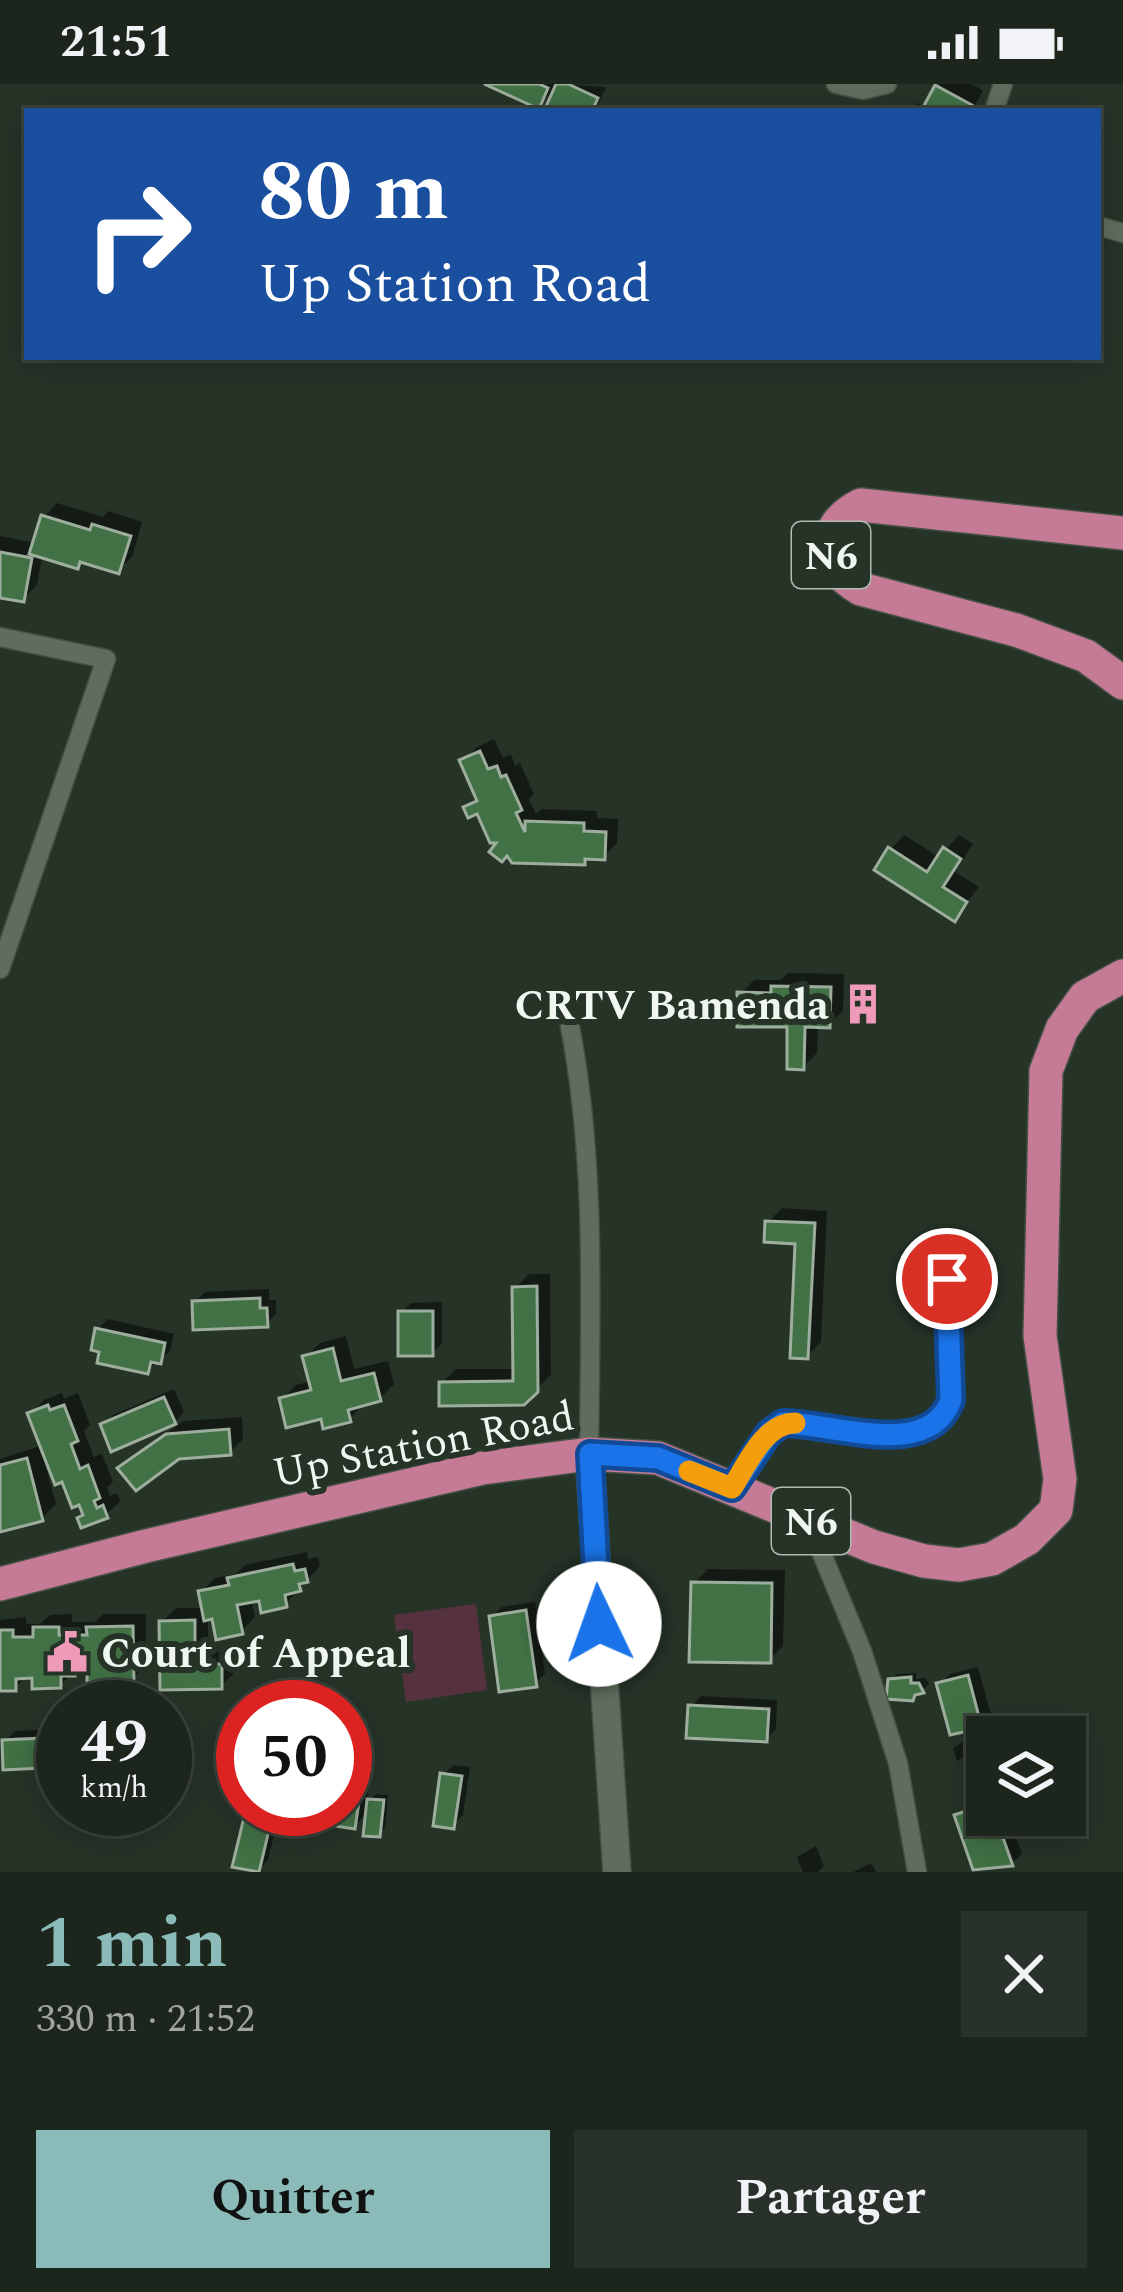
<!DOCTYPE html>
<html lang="fr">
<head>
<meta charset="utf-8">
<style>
  body { margin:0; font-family:Spectral,serif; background:#29322a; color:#f1f3f6; height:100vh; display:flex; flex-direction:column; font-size:45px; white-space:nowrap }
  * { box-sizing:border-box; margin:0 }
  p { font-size:39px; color:#a0a5a4 }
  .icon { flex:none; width:66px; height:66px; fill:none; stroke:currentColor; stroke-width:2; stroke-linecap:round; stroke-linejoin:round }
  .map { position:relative; height:1788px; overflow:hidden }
  .panel { display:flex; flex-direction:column; background:#1c261d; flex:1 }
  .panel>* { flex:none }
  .hud { position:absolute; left:24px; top:24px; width:1077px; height:252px; border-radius:0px; box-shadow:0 6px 30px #0003,0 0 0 3px #3a433b; background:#1a4fa0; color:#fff; overflow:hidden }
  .tools { position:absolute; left:966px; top:1632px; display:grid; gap:24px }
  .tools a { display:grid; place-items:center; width:120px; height:120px; border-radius:0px; background:#1c261d; box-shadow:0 6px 30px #0003,0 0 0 3px #3a433b; font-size:60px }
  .speed { position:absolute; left:36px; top:1596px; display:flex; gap:24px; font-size:60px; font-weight:700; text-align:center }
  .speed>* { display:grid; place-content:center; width:156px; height:156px; border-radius:50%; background:#1c261d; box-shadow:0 6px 30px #0003,0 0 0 3px #3a433b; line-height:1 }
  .speed small { font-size:30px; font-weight:400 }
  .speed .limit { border:18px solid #d22; background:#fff; color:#111 }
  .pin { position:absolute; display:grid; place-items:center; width:102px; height:102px; color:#fff; margin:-51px; border:6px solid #fff; border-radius:50%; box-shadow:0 3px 12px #0007 }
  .me { position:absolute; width:132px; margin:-66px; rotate:357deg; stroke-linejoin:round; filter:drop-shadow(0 0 9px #0008) }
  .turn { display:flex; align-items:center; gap:42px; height:252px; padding:0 36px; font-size:54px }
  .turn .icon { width:156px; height:156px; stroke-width:2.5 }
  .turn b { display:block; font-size:84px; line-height:102px }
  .round { display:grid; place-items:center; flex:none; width:126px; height:126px; border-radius:0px; background:#29322a }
  .headline { display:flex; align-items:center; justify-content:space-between; height:204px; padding:0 36px }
  h1 { font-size:72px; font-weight:700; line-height:90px; color:#8bbbb9 }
  .button { display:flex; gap:24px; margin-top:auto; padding:24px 36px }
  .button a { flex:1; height:138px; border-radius:0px; background:#8bbbb9; color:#111; font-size:48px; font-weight:700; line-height:138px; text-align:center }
  .button a+a { background:#29322a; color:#f1f3f6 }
  .status { display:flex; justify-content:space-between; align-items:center; height:84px; padding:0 60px; background:#1c261d; direction:ltr }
  .status svg { height:33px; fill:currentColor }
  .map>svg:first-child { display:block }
</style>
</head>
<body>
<div class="status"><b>21:51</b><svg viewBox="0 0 49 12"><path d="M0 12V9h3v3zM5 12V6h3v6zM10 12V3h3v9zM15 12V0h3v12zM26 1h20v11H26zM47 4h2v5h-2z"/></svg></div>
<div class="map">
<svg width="1123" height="1788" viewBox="0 0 1123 1788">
  <rect width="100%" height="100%" fill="#263327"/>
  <!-- green -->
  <polygon fill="#56323f" points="476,1520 487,1606 406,1618 394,1531"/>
  <!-- shadow -->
  <g fill="#0007">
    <polygon points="491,0 554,0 552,6 557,0 606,3 595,27 548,27 557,3 538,22"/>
    <polygon points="940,0 971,0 983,6 972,27 910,27 917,19 926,24"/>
    <polygon points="57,419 103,433 108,427 142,438 132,473 118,486 83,476 77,482 42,472 37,501 23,515 0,511 0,452 36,459 44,433"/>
    <polygon points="494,655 503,674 511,670 515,682 520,679 534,710 529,715 536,730 542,725 597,727 597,734 618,735 617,759 604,773 590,772 584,778 503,756 478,726 467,724 478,712 463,677 477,663"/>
    <polygon points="904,751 939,773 959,751 973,760 955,788 979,803 954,834 891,765"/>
    <polygon points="788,889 844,890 843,927 829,941 818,940 817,969 803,983 790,940 740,910 754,896 781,896"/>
    <polygon points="782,1124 827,1127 821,1258 807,1272 798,1157 768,1138"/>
    <polygon points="529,1190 550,1190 551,1291 523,1318 442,1299 456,1285 515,1285 515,1204"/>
    <polygon points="269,1205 269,1216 276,1216 276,1230 266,1240 195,1218 205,1208"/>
    <polygon points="442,1218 442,1259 432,1269 401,1229 411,1219"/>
    <polygon points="108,1235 174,1250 170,1267 147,1287 98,1245"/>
    <polygon points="346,1252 354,1285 388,1277 394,1300 380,1314 363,1321 349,1335 323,1331 282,1315 296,1301 312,1297 306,1273 320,1259"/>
    <polygon points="174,1305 184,1328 175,1338 103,1341 113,1331"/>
    <polygon points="62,1309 64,1315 78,1309 90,1341 84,1347 94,1373 102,1370 113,1398 107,1403 110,1412 117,1409 120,1417 106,1431 85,1430 49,1379 45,1380 56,1420 42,1434 0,1445 0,1375 43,1361 31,1329 44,1316"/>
    <polygon points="242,1333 243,1355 230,1368 178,1372 122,1385 183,1337"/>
    <polygon points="307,1468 308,1475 318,1473 320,1482 286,1520 261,1513 251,1515 255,1533 241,1547 215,1532 208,1533 208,1568 235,1567 235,1588 221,1602 163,1602 162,1538 176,1524 204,1524 201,1508 215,1494 236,1490 245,1481"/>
    <polygon points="708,1485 785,1486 783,1562 769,1576 694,1499"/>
    <polygon points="535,1518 545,1590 535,1600 492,1533 502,1523"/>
    <polygon points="72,1530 72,1538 95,1538 103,1530 146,1530 146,1581 121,1606 101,1595 90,1581 82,1581 60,1601 27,1592 15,1604 0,1604 0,1536 26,1533 26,1540 40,1540 50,1531"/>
    <polygon points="978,1583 991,1631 980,1641 940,1600 950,1590"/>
    <polygon points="916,1589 916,1595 925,1594 929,1600 912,1615 891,1596 897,1590"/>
    <polygon points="701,1612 777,1616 776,1645 766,1655 691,1623"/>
    <polygon points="1030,1639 1033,1648 1028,1653 1003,1653"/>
    <polygon points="63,1645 63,1680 5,1657 15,1647"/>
    <polygon points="983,1648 997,1648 998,1653 987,1653 987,1677 978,1678 986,1664 985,1658 976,1658"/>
    <polygon points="970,1654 974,1667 957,1677 953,1664"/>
    <polygon points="453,1681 470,1683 463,1731 453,1741 443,1691"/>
    <polygon points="345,1684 371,1688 366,1720 376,1710 388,1711 385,1744 379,1750 369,1727 354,1742 329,1725 345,1725"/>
    <polygon points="987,1715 987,1731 1008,1731 1022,1770 1012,1779 957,1732 967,1722"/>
    <polygon points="249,1725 280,1725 268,1776 258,1786"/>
    <polygon points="816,1762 824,1782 818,1788 803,1788 797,1773"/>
    <polygon points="871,1779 876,1788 853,1788"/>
  </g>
  <!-- building -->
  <g fill="#417145" stroke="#9eae9e" stroke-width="3">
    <polygon points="484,0 539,0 548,4 539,25"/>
    <polygon points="556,0 568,0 598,14 592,27 544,27"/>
    <polygon points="935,1 972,21 968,27 921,27"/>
    <polygon points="41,431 90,446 92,440 131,452 119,490 80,478 78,485 29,470"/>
    <polygon points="0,468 32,474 24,518 0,514"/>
    <polygon points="480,667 488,685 497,682 501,693 506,691 522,726 516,729 525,748 525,737 584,739 584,747 606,748 605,776 585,775 585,781 512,779 507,772 502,778 489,768 496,759 490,759 477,730 468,734 463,723 477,717 459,676"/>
    <polygon points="888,763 927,788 943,763 961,775 943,803 967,818 955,838 874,786"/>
    <polygon points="771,902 831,903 830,944 805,943 804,986 787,985 787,943 737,943 737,908 771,909"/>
    <polygon points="765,1137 815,1139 808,1275 790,1274 795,1160 764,1158"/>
    <polygon points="537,1202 538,1308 524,1321 439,1322 439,1298 513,1297 512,1203"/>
    <polygon points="260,1214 260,1224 267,1224 268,1243 193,1246 192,1217"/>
    <rect x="398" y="1227" width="35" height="45"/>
    <polygon points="95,1244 165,1259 161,1280 151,1278 148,1290 97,1279 99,1268 91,1266"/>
    <polygon points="333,1264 341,1297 374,1289 381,1317 348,1326 351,1338 323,1345 321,1335 286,1344 279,1314 311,1306 302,1272"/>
    <polygon points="164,1313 176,1340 111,1368 100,1340"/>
    <polygon points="48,1321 50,1326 64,1321 78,1357 71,1360 80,1385 88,1381 100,1414 94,1417 97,1424 103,1421 108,1434 81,1444 77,1434 83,1431 79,1421 72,1424 62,1398 55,1401 27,1329"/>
    <polygon points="229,1345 231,1371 179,1375 136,1407 117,1384 166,1350"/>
    <polygon points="27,1374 43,1437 0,1448 0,1381"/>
    <polygon points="293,1480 295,1487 305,1485 308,1498 299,1500 301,1507 285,1511 287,1523 261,1529 259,1517 237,1521 243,1550 216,1556 212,1535 204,1537 198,1507 229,1501 227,1494"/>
    <polygon points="691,1498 772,1499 771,1579 689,1578"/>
    <polygon points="526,1526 537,1603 499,1608 489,1532"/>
    <polygon points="195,1536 195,1580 222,1580 222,1605 160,1606 159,1537"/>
    <polygon points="133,1542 134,1598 123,1598 123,1609 99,1610 98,1598 87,1598 87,1584 75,1584 75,1592 61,1592 61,1604 32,1605 32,1594 16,1595 16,1607 0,1607 0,1546 13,1546 13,1553 33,1553 33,1543 59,1543 59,1551 87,1551 86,1543"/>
    <polygon points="968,1591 982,1644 950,1651 936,1599"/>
    <polygon points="911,1593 911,1599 919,1599 924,1609 915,1611 913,1617 886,1615 888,1595"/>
    <polygon points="688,1621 769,1625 767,1658 686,1654"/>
    <polygon points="63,1653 63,1683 3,1686 2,1656"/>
    <polygon points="440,1689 462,1692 454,1745 433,1742"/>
    <polygon points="345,1695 362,1697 355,1745 323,1740 326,1725 345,1725"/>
    <polygon points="367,1715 384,1716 380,1753 363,1752"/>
    <polygon points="987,1720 987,1731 995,1731 1013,1782 973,1786 954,1731"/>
    <polygon points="246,1725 274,1725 259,1788 232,1783"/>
  </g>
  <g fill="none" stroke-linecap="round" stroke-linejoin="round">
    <!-- street casing -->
    <g stroke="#455045" stroke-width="21">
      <g id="street">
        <polyline points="836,0 863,6 887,0"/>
        <polyline points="994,27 1003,0"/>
        <polyline points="1098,142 1123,149"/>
        <polyline points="0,553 106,575 0,885"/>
        <path d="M569,937C597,1078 590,1227 589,1370"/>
        <path d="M732,1404L769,1349L783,1339C833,1340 930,1377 951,1316L947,1195"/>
        <polyline points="808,1436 862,1567 898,1679 917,1788"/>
      </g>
    </g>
    <!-- secondary casing -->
    <g stroke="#455045" stroke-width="30">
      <polyline id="secondary" points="589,1370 617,1788"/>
    </g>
    <!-- highway casing -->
    <g stroke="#455045" stroke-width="36">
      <g id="highway">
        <path d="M1123,449L861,421C818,443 820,482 861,505L1016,546L1086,572L1123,599"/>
        <polyline points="0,1500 146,1462 483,1384 589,1370 658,1374 874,1463 924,1477 959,1481 992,1475 1027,1455 1056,1426 1060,1395 1040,1252 1046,987 1062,945 1085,913 1123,892"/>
      </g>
    </g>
    <!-- street -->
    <use href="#street" stroke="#5f6d5f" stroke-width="18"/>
    <!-- secondary -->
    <use href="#secondary" stroke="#5f6d5f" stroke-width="27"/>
    <!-- highway -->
    <use href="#highway" stroke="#c57a95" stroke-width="33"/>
  </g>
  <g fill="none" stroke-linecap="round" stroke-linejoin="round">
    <!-- route casing -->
    <g stroke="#114b97" stroke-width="30">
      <path id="route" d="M599,1540L590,1370L658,1374L732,1404L769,1349L783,1339C833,1339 929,1377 951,1316L947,1195"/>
    </g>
    <!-- route -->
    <use href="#route" stroke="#1a73e8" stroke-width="21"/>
    <!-- slow -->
    <path stroke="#f59e0b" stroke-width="21" d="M689,1387L732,1404C747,1381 764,1339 795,1339"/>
  </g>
  <!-- icons -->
  <defs>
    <g id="building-bare" transform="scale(3.24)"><path d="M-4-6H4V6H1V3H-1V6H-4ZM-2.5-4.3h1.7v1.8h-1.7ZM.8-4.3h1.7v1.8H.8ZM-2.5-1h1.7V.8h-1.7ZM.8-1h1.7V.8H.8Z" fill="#ef9ab8" stroke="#263327" stroke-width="2.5" paint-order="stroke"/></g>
    <g id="civic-bare" transform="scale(3.24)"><path d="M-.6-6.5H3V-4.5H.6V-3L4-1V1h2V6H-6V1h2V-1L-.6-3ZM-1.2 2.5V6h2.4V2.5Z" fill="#ef9ab8" stroke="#263327" stroke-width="2.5" paint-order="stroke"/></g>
  </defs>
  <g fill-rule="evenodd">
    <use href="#building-bare" x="863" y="920"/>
    <use href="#civic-bare" x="67" y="1568"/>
  </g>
  <g text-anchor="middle" stroke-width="12" stroke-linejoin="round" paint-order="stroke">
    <!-- shield labels -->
    <g fill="#263327" stroke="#b3bcb3" stroke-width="3">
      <rect x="792" y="438" width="78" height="66" rx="9"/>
      <rect x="772" y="1404" width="78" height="66" rx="9"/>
    </g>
    <g font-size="39" font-weight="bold" fill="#eff7ef">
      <text x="831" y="485">N6</text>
      <text x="811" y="1451">N6</text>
    </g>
    <!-- poi labels -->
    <g font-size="42" font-weight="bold" fill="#eff7ef" stroke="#263327" text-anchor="end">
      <text x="829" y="935">CRTV Bamenda</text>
      <text x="101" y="1583" text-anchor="start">Court of Appeal</text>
    </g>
    <!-- street labels -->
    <g font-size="42" fill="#eff7ef" stroke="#263327">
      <text transform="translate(423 1359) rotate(-11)" y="15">Up Station Road</text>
    </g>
  </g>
</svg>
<div class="tools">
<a><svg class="icon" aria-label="layers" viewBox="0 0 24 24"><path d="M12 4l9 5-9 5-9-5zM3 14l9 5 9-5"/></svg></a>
</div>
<div class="speed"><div>49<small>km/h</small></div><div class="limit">50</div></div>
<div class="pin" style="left:947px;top:1195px;background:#d93025"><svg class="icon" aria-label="arrive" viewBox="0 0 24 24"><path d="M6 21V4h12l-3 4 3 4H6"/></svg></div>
<svg class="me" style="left:599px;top:1540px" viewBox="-20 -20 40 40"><circle r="19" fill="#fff"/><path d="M0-13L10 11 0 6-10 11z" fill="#1a73e8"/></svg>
<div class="hud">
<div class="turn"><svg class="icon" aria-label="right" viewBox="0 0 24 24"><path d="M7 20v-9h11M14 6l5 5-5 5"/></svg><div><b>80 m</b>Up Station Road</div></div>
</div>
</div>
<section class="panel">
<div class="headline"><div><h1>1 min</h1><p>330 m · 21:52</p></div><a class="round"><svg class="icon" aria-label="close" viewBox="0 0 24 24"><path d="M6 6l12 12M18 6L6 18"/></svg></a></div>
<div class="button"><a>Quitter</a><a>Partager</a></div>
</section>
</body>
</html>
